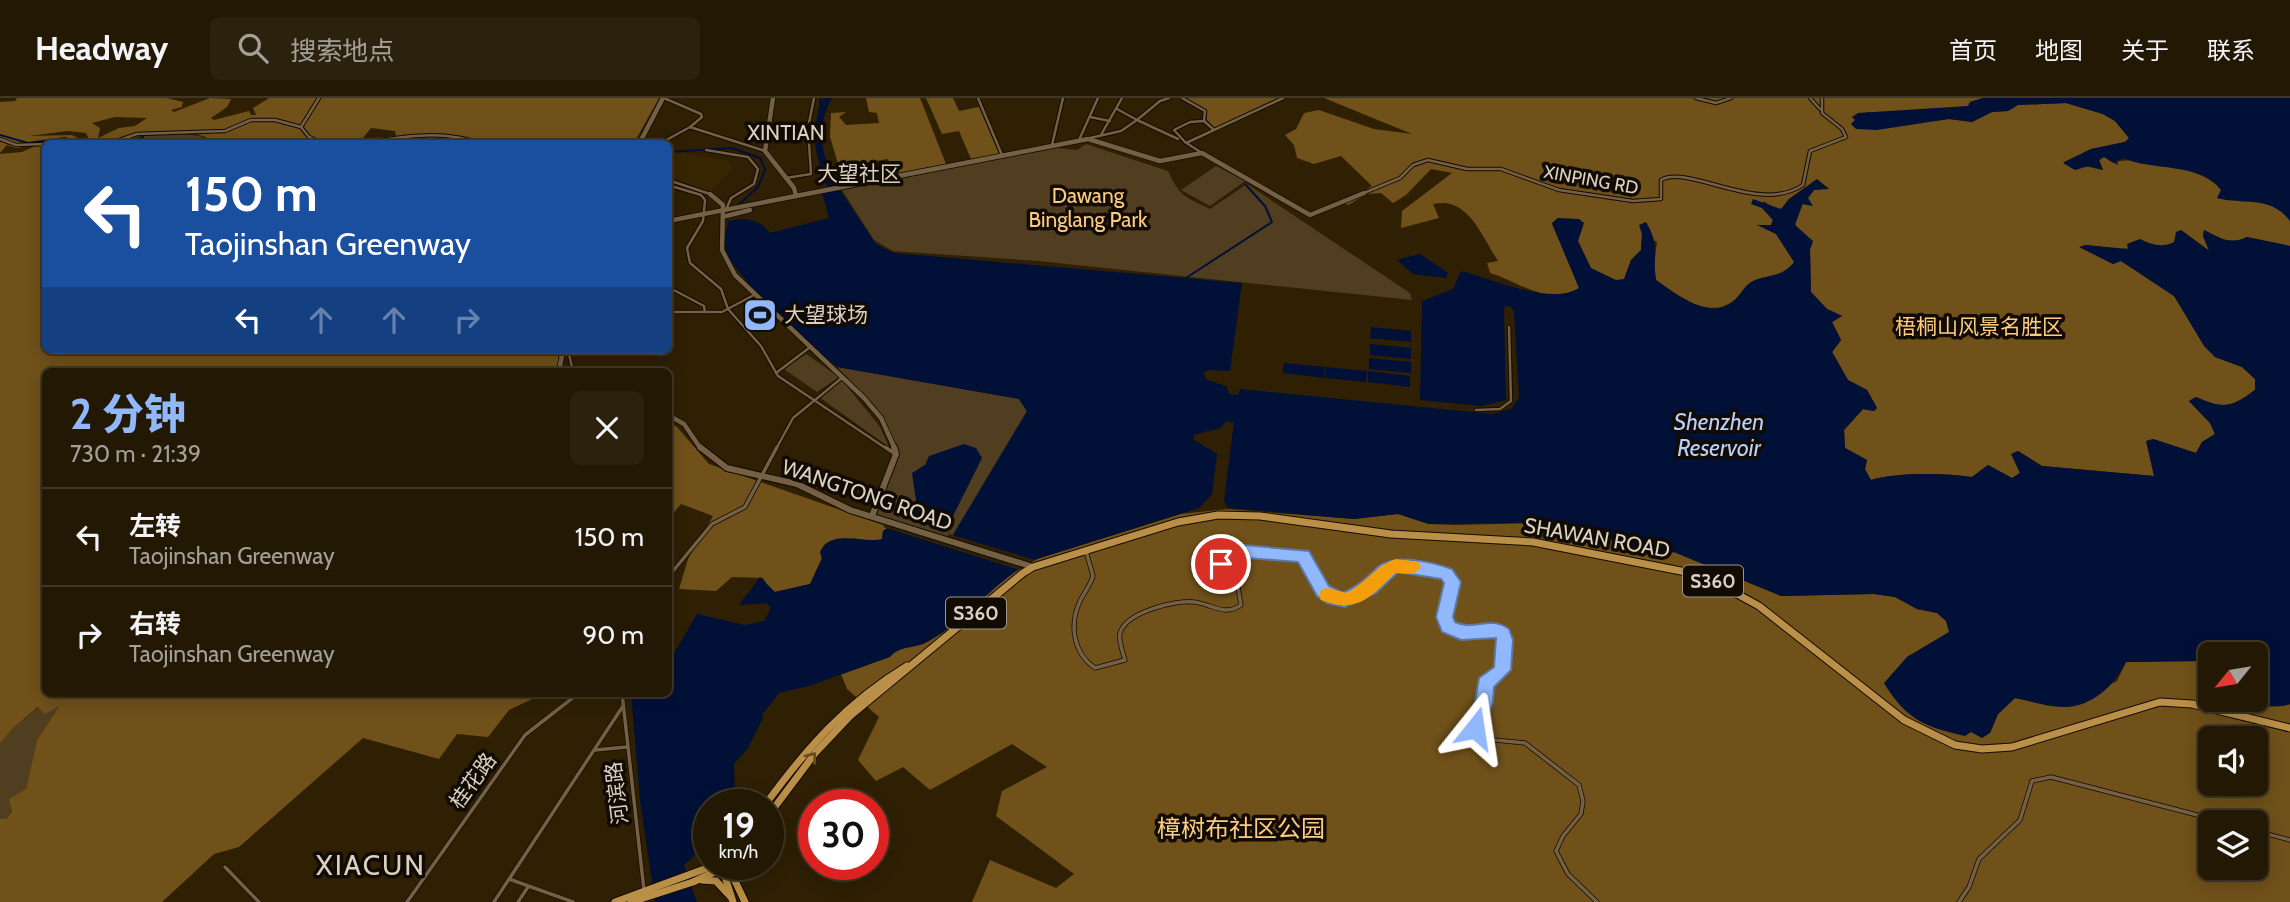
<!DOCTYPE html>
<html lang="zh">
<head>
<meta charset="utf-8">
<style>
  body { margin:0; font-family:Cabin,"Noto Sans SC",sans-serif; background:#2b210d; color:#f1f3f6; height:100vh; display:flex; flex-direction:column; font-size:26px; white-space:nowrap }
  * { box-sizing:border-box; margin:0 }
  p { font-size:23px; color:#a3a09a }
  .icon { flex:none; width:38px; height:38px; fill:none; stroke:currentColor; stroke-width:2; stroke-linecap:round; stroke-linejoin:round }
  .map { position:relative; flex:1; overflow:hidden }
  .details { position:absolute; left:42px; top:270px; width:630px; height:329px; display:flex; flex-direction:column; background:#231803; border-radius:10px; box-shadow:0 4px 18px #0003,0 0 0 2px #403725 }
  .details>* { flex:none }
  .top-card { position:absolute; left:42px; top:42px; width:630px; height:214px; border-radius:10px; box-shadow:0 4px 18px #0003,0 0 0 2px #403725; background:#1a4fa0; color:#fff; overflow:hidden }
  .needle { width:46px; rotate:240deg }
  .buttons { position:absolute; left:2198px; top:544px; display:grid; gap:14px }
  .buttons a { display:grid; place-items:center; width:70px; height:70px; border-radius:10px; background:#231803; box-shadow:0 4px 18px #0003,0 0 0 2px #403725; font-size:35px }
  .speed { position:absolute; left:693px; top:691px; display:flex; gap:14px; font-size:35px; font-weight:700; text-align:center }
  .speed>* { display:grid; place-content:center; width:91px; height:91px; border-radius:50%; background:#231803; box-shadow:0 4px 18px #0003,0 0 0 2px #403725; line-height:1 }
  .speed small { font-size:18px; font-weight:400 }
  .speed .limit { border:10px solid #d22; background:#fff; color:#111 }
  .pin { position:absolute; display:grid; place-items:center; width:60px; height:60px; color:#fff; margin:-30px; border:4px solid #fff; border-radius:50%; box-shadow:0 2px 7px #0007 }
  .me { position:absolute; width:77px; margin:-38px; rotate:15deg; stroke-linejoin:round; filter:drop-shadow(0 0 5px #0008) }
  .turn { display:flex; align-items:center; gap:24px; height:147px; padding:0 28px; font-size:32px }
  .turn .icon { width:91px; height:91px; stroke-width:2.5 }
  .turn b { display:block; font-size:49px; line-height:60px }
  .lanes { display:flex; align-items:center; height:66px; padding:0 28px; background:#0003; justify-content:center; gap:35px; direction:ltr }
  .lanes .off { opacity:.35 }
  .round { display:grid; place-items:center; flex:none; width:74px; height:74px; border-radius:10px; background:#2b210d }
  .headline { display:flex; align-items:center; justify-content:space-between; height:119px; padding:0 28px }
  h1 { font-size:42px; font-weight:800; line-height:52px; color:#91b8fd }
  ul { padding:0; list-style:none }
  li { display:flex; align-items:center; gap:21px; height:98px; padding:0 28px; border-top:2px solid #403725 }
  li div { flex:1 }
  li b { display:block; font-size:26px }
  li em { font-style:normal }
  header { display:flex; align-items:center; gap:42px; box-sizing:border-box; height:98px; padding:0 35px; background:#231803; border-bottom:2px solid #403725 }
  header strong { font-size:33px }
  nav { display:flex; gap:38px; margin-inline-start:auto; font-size:24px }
  .search { width:490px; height:63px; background:#2b210d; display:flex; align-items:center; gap:18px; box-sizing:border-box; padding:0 24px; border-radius:10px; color:#a3a09a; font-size:26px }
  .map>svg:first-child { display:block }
</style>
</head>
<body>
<header>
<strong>Headway</strong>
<div class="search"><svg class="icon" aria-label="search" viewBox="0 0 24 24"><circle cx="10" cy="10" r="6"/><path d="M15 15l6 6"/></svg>搜索地点</div>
<nav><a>首页</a><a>地图</a><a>关于</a><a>联系</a></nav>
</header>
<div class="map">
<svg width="2290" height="804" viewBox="0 0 2290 804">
  <rect width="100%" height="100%" fill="#2f2004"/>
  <!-- built -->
  <polygon fill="#382501" points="681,54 728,63 734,70 709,95 669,81 668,56"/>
  <!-- green -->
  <g fill="#513e21">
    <polygon points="174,35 200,38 214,45 188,40 147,40 167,42 171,45 141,43 110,46 133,38"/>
    <path d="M1086,46L1168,73C1180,99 1184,98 1210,111L1247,86L1410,195L1412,202L1038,163L893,153L874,142L842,92L1056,50L1077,52Z"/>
    <polygon points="1216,68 1245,83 1210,108 1181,92"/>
    <polygon points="806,256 839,279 817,294 784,271"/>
    <polygon points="837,269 1019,301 1027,313 949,448 875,418 898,349 875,308"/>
    <polygon points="842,282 880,329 889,349 819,299"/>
    <polygon points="60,606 37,642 26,691 6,721 0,721 0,646 11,632 39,609"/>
  </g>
  <!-- forest -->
  <g fill="#70511a" fill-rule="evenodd">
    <path d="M17,0H167L183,4L182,9L171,12L174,14L210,0L231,1L227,9L211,20L214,22L249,13L251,17H256L253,10L269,0H659L634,45H361L365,41L396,38L395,33L371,30L358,46L214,45C188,20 122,45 91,46L86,35L68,33L29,38L72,37L87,45L46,46V252H559L558,265L553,273H46V595H545L509,612L488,639L457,636L439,661L363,640L239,749L214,756L162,804H0V721H6L12,713L9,701L26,691L37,642L59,608L45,616L38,609L11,632L0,646V56L22,54L38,47L16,50L7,47L0,55V4L15,3ZM115,19L147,20L135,28L119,30L98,40L100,30L92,25Z"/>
    <polygon points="866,0 920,0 946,66 893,76 888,61 839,69 830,39 831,15 846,14 839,19 846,27 879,25 877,15 869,14"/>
    <polygon points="926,0 953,0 959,13 979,9 999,56 971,61 959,33 942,36"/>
    <polygon points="1186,0 1279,0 1215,30 1207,22 1207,13"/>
    <path d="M1324,0H1983L1970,4L1969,8L1887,16L1867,14L1864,31L1949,21L1972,24L1992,14L2008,13L2018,7L2066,5L2103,16L2115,23L2129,40L2125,44L2091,51L2064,64L2103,72L2099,62L2104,59L2113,65C2135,56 2207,71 2221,92L2218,100C2227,103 2230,101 2240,100C2254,99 2286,109 2290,124C2290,131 2290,141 2290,148L2247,139L2238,144L2226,143L2204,132L2203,138L2210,153L2181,132L2175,144L2167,148L2120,151L2086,147L2080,149L2113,166L2121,163L2174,198L2215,259L2242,269L2255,281V292C2231,310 2223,311 2196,299L2189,303L2210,325L2215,336L2202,344L2196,355L2153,341L2147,343L2154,378L2042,368L2018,353L2012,356L2020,375L2012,380L1988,367L1972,379C1945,375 1897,374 1870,382L1865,371L1867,362L1845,350L1844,332L1863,311L1874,313L1877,310L1867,292L1848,282L1832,254L1841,242L1832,224L1842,218L1827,211L1811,194L1810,152L1795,126L1803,106L1814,92L1828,90L1817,82L1789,101L1782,111L1773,110L1764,103L1762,110L1773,122L1771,127H1759L1776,136L1795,164C1779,183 1769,175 1752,184C1743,189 1741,197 1733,203C1708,222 1678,197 1656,182L1654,167L1657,144L1642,136L1641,152L1631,162L1624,182H1615L1591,171L1578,143L1558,120L1552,126L1579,190C1547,209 1518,183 1490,175L1487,165L1498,163C1481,137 1468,98 1433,106L1439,120L1401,130L1402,113L1452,75L1431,71L1406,97L1393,105L1381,95L1367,96L1348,107L1344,105L1372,88L1341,58L1314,66L1297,60L1294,47L1285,37L1296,31L1304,15L1319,12L1374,31L1412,36Z"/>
    <polygon points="669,324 677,329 709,366 889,429 883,433 882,441 868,445 854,440 822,460 810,486 775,494 771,493 763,480 732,479 716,493 679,491 688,461 713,418 681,406 669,420"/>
    <path d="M1227,411L1354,421L1398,416L1429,426L1456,427L1531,425L1555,438L1582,444L1605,437C1626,454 1646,461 1674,454L1781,498L1874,496L1895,499L1917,511L1937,515L1946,523L1950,534L1907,559L1971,634L1990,635L1998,616L2015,600L2065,609L2117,583L2126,564L2200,563L2210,568V602H2240L2249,609C2264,606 2276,611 2290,606V804H972L990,762L1056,790L1074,776L996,718L1002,693L1047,669L1012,646L930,692L903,669L876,683L858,662L879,619L847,591L841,576L889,559L896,552L925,545L944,534L1016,471L1037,461L1181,416ZM2210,640H2256V686H2210ZM2210,724H2256V770H2210Z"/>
  </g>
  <!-- water -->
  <g fill="#011037">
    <path d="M1983,0H2290V123C2271,97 2243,107 2217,100L2221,92C2202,64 2149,73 2124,60L2117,63L2118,67L2104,59L2099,62L2103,72L2089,68L2075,72L2063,65L2091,51L2125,44L2129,40L2115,23L2103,16L2066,5L2018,7L2008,13L1992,14L1972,24L1949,21L1877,32L1856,31L1851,26L1855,22L1852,19L1858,15L1968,8L1970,4Z"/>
    <path d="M1817,81L1829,91L1814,92L1808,100L1813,108L1802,106L1795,127L1813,143L1810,152L1811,194L1827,211L1842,218L1832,224L1841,242L1832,254L1848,282L1867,292L1877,310L1874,313L1863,311L1844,332L1845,350L1867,362L1865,371L1871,382C1897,374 1945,375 1972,379L1988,367L2012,380L2020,375L2011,356L2018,353L2042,368L2154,378L2146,343L2153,341L2196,355L2202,344L2215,336L2210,325L2189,303L2196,299C2223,311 2231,310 2255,292V281L2242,269L2215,259L2204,248L2174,198L2121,163L2113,166L2079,149L2086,147L2128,151L2127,146L2140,141C2152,147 2162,150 2174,144L2176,134L2181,132L2209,153L2203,138L2204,132C2219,140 2231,147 2247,139L2290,148V606C2276,611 2264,606 2249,609L2240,602H2256V556H2210V568L2200,563L2126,564C2115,587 2091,610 2063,609C2047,609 2030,603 2015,600L1998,616L1990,635L1982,640L1971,634L1965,638C1924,629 1906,621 1884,585L1907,559L1949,534L1946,523L1937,515L1917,511L1895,499L1874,496L1781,498L1674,454C1646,461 1626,454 1605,437L1582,444L1555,438L1531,425L1429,426L1398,416L1354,421L1228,410L1224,403L1234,324L1226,323L1221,330L1193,337L1194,342L1217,356L1212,396L1199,410L1037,461C996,481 969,520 929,543C916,551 900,547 890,559L809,588L779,595L762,617L763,620L748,650L734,666L735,697L731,707H709V744L684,767L697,804H655L640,702L631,595H668L669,564L697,516L745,527L764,523L771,510L766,505L739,507L760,479L775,494L810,486L822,461L820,454C830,430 863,446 882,441L883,433L889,429L948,445L1027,313L1019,301L837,269L807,245L757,196L729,161L724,146L728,123C745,119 759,121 770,135L829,120L822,95L840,92L876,146L894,155L1242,185L1230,273L1208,272L1203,275L1207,282L1226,288L1229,296L1238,297L1240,291L1493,316L1511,311L1519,300L1514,214L1511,209L1505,208L1504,212L1506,302L1482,308L1420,302L1422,203L1453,191L1461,173C1492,181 1551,208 1579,190L1552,125L1558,120L1579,121L1584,125L1578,143L1591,170L1616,182L1624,181L1631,162L1641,152L1642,136L1639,127L1646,124C1661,150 1652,156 1656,182C1677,197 1712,225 1736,201C1743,194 1745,186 1755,182C1772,176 1782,179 1794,164L1776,136L1757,127H1771L1773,122L1762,110L1751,106L1753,101L1781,111L1789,101Z"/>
    <polygon points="1420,156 1448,175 1446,180 1413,176 1397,162"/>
    <polygon points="1371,229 1411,233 1411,244 1370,240"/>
    <polygon points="1370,246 1411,250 1411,261 1370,257"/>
    <polygon points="1369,260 1411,264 1411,275 1369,271"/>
    <polygon points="1284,265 1325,269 1324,280 1283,275"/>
    <polygon points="1326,269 1367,273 1366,284 1325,280"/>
    <polygon points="1368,273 1410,278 1410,289 1368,284"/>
    <polygon points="964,346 976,350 982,360 946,432 910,422 916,402 912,375 925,367 929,358"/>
  </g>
  <!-- pier -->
  <polygon fill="#2f2004" points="888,425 946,443 949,436 1035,462 1022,468 1027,470 1023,471 1016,471 883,429"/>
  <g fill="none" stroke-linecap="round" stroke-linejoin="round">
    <!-- stream -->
    <g stroke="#011037" stroke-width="2">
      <polyline points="819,16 821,0"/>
      <polyline points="0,37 28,45 65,40 81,46"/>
      <polyline points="120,46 143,39"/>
      <polyline points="668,54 732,50 760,60 765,71 758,89 737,108"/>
      <polyline points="1186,180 1272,124 1265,108 1246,87"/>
    </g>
    <!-- river -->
    <path stroke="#011037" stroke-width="7" d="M828,0C810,32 820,61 833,93"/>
    <!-- street-far1 casing -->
    <g stroke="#150a00" stroke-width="4.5">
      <g id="street-far1">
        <polyline points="664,0 701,16 702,19 690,29"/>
        <polyline points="978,0 1002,57"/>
        <polyline points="1182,0 1205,13 1204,23"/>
        <polyline points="1696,0 1716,5 1731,0"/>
        <polyline points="1810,0 1820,11"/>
        <polyline points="1117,11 1137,22 1160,3 1169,0"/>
        <polyline points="1090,19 1110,23"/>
        <polyline points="301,29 319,0"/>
        <polyline points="1214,32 1204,23 1190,24 1174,32 1186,45 1283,0"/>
        <polyline points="1101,37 1122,0"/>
        <polyline points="1090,40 1121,33 1137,22 1178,41"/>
        <polyline points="0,41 16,47 46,46"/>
        <polyline points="1079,42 1098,0"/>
        <polyline points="1185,44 1202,55"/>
        <polyline points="47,46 65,46"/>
        <polyline points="108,46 137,36 225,33 251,22 275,22 301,29 309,39 324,46"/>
        <path d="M353,46C395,40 441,30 482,46"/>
        <polyline points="659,46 690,29 765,53"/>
        <polyline points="1052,47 1063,0"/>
        <polyline points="706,52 748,59 758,71 754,86 731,100 726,112"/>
        <polyline points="786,80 811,76 808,30 814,0"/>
        <polyline points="668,82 710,96"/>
        <polyline points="668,87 701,97 705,102 703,123 687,150 690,165 721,191 728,211 761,248 778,278 887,351"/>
        <path d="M1364,95L1400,80L1413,67L1428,62L1467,71H1501L1559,92L1633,103L1661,101V82C1690,66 1758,117 1803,87L1810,53L1846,39L1842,31L1822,15V0"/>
        <polyline points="668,189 704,208 705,214"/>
        <polyline points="668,214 722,214 754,197"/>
        <polyline points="568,252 573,273"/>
        <polyline points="776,275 809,250"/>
        <polyline points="1476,312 1500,311 1511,303 1509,229"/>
        <polyline points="776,351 793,320 843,279"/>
      </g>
    </g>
    <!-- street casing -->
    <g stroke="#150a00" stroke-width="5">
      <g id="street">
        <polyline points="885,349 894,355"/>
        <path d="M1086,453L1093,478C1090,488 1084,495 1080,503C1069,527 1073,555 1095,570L1125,562C1123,554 1118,543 1120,535C1126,514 1175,502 1194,504C1212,506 1224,519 1241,507L1238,489L1221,466L1222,460L1239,452L1303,457L1323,493L1339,502C1368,499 1372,473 1396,467C1411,463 1431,471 1446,475L1453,484L1445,519L1448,529L1461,535L1496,530L1503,536L1502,572L1485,586L1477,633L1485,641L1525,645L1579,687L1583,703L1581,716L1563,738L1556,753L1568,776L1597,804"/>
        <polyline points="668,479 712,426 745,409 777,349"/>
        <polyline points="622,595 644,792"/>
        <polyline points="595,652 627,649"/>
        <polyline points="2256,733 2290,742"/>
        <polyline points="225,769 259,804"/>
        <polyline points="509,781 573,804"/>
        <polyline points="407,804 525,637 579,595"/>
        <polyline points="494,804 623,608"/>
        <polyline points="518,804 528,789"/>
        <polyline points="1959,804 1969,789 1979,761 2020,722 2032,683 2051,679 2224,724"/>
      </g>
    </g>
    <!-- secondary-far1 casing -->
    <g stroke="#150a00" stroke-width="6">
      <g id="secondary-far1">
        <polyline points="773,0 765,53 794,90 796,98"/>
        <polyline points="639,46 663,0"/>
        <polyline points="710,96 723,107 722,152 735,177 864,300 881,320 895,351"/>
        <polyline points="726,118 750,112"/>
        <polyline points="668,123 1088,41 1160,63 1202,55 1310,117 1364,95"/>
        <polyline points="559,273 563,252"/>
        <polyline points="668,317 684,326 701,351"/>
      </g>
    </g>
    <!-- secondary casing -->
    <g stroke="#150a00" stroke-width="8">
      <g id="secondary">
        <polyline points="700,349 727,370 797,386 850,412 1033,469"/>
        <polyline points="872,418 896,356 894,349"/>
      </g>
    </g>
    <!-- primary casing -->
    <g stroke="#150a00" stroke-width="9">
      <g id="primary">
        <path d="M765,707C806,651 847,604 907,568"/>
        <polyline points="768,718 816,654 850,618 1023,475 1033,469 1178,424 1218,417 1260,418 1391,436 1533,444 1691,475 1717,485 1759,508 1904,622 1955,647 1982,651 2012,649 2160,604 2192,606 2290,630"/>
        <polyline points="728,768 745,804"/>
        <polyline points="722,769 733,804"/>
        <polyline points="702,782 716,783 731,799"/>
        <polyline points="615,804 718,766"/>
        <polyline points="631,804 693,784 732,766"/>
      </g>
    </g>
    <!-- street-far1 -->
    <use href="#street-far1" stroke="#746145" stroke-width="2.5"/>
    <!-- street -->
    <use href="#street" stroke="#746145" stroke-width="3.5"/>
    <!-- secondary-far1 -->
    <use href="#secondary-far1" stroke="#746145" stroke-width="4.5"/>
    <!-- secondary -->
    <use href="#secondary" stroke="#746145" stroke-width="6"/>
    <!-- primary -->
    <use href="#primary" stroke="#ba8f47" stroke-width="7"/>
  </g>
  <!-- one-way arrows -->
  <defs><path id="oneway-chevron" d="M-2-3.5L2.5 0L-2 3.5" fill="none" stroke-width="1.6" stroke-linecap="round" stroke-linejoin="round" transform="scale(1.75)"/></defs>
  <use stroke="#664d25" href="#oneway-chevron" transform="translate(812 659) rotate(-52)"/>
  <!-- route -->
  <path fill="#91b8fd" stroke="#5e78a4" stroke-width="2" d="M1233,446L1309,453L1329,488L1343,495C1360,487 1365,481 1378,469C1396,455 1432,464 1452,471L1461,484L1453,519L1455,524C1473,533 1491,517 1509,531L1513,542L1511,572L1494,589L1493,604L1482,636H1469L1466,623L1475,604L1479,580L1494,569L1496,540L1461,542L1442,534L1436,519L1444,485L1441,481L1398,474L1376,495L1345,509L1327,505L1317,498L1298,464L1236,459L1227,470H1215L1213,466L1217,455Z"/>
  <!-- slow -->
  <path fill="#f59e0b" d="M1396,461L1418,464L1421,469L1413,476L1394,475C1371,500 1356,516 1321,502L1319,497L1321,492L1327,490L1347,495C1365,485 1377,467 1396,461Z"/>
  <!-- icons -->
  <defs>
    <g id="stadium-square" transform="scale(1.75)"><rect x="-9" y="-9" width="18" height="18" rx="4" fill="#91b8fd" stroke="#120b03"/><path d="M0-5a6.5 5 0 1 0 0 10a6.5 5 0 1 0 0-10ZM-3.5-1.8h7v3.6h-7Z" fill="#111"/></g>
  </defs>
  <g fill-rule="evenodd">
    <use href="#stadium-square" x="760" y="217"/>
  </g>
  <g text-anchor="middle" stroke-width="7" stroke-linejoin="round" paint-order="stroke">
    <!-- far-street labels -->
    <g font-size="18" fill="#dbd1c1" stroke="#120b03">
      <text transform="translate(1591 82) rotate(10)" y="6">XINPING RD</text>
    </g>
    <!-- shield labels -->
    <g fill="#120b03" stroke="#9f9688" stroke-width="2">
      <rect x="1683" y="467.5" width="60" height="31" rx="5"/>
      <rect x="946" y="499.5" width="60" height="31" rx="5"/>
    </g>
    <g font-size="19" font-weight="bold" fill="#dbd1c1">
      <text x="1713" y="490">S360</text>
      <text x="976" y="522">S360</text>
    </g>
    <!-- far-quarter labels -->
    <g font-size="21" fill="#dbd1c1" stroke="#120b03">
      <text x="786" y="42">XINTIAN</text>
      <text x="859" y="83">大望社区</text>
    </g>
    <!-- park labels -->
    <g font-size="21" fill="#fecc7e" stroke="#120b03">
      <text x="1088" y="105">Dawang<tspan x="1088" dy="24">Binglang Park</tspan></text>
      <text x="1979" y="236">梧桐山风景名胜区</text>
    </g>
    <!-- poi labels -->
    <g font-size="21" fill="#dbd1c1" stroke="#120b03" text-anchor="start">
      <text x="784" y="224">大望球场</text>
    </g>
    <!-- street labels -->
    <g font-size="21" fill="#dbd1c1" stroke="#120b03">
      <text transform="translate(867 397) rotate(19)" y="7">WANGTONG ROAD</text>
      <text transform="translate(1597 440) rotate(10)" y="7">SHAWAN ROAD</text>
      <text transform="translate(473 683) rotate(-54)" y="7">桂花路</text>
      <text transform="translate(617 695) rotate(-97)" y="7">河滨路</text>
    </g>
    <!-- water labels -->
    <g font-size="23" font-style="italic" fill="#b7d0fc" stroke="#120b03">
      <text x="1719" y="332">Shenzhen<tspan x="1719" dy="26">Reservoir</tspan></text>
    </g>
    <!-- near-park labels -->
    <g font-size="24" fill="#fecc7e" stroke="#120b03">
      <text x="1241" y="739">樟树布社区公园</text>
    </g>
    <!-- near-quarter labels -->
    <g font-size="28" letter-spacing="2" fill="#dbd1c1" stroke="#120b03">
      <text x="371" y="777">XIACUN</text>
    </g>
  </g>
</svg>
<div class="buttons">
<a><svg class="needle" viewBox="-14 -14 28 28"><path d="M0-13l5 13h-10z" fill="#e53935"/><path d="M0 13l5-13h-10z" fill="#a3a09a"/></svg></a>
<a><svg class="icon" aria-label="sound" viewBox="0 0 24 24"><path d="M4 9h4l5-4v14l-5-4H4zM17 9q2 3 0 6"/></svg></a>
<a><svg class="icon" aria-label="layers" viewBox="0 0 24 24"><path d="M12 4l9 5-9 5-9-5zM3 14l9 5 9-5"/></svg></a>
</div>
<div class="speed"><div>19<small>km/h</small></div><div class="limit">30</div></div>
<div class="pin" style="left:1221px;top:466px;background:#d93025"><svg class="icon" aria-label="arrive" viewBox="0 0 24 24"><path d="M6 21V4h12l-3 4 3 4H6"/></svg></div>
<svg class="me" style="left:1475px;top:630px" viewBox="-20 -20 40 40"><path d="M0-17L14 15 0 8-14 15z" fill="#91b8fd" stroke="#fff" stroke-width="4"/></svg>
<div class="top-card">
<div class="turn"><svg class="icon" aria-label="left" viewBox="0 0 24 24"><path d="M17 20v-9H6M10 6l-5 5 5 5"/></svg><div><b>150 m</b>Taojinshan Greenway</div></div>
<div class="lanes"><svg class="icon" aria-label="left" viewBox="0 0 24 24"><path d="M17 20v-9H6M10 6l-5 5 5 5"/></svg><svg class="icon off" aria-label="ahead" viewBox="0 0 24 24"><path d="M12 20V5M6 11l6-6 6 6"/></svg><svg class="icon off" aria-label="ahead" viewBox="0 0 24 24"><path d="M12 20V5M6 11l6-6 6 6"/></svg><svg class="icon off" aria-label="right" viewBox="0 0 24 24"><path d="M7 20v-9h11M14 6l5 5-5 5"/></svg></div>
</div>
<section class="details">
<div class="headline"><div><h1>2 分钟</h1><p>730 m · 21:39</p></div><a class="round"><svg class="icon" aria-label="close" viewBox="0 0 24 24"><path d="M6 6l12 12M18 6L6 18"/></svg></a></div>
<ul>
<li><svg class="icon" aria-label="left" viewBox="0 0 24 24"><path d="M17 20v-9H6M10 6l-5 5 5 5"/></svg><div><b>左转</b><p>Taojinshan Greenway</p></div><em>150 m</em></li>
<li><svg class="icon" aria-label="right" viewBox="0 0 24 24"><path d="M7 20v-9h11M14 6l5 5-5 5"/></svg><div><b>右转</b><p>Taojinshan Greenway</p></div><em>90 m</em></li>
</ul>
</section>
</div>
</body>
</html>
